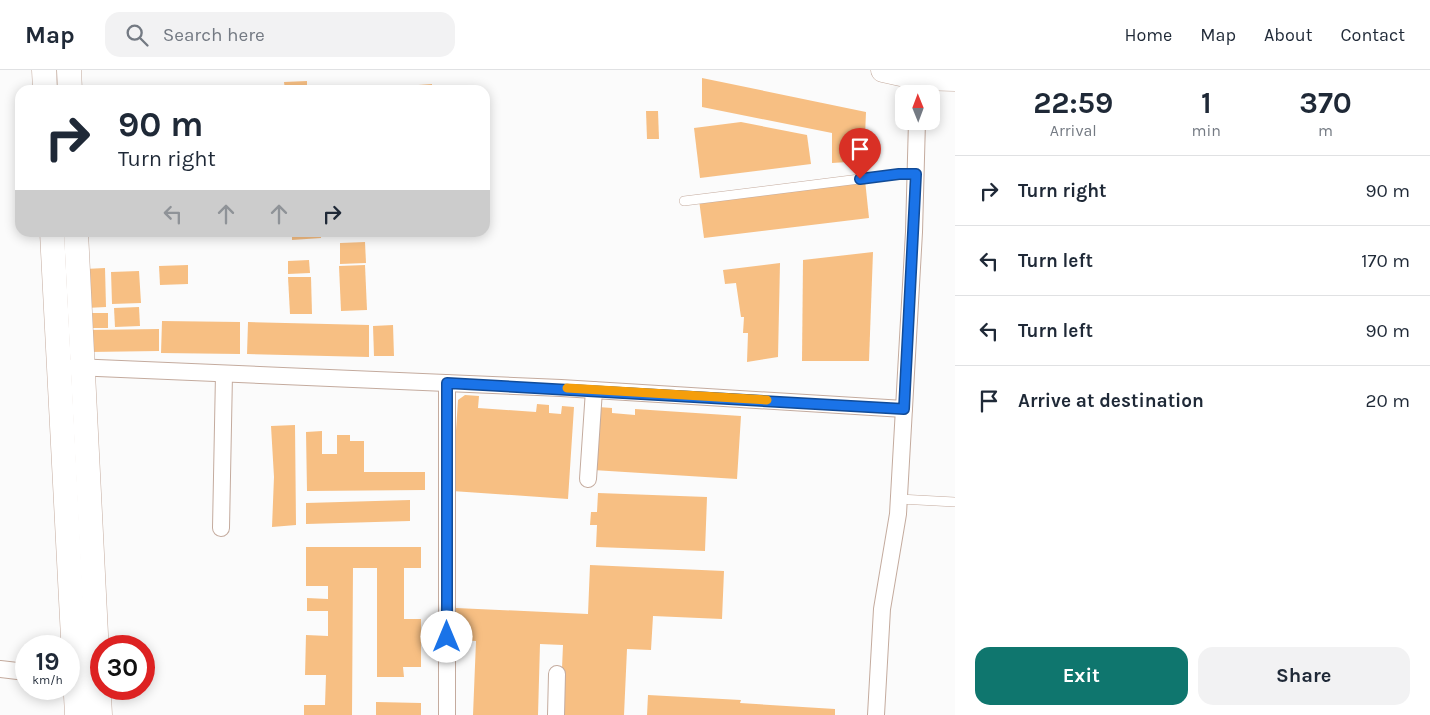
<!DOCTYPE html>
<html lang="en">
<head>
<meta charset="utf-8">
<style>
  body { margin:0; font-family:Karla,sans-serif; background:#f2f2f3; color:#1f2937; height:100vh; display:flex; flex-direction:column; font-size:19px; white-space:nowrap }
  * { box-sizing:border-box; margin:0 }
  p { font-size:16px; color:#747a83 }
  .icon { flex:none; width:28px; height:28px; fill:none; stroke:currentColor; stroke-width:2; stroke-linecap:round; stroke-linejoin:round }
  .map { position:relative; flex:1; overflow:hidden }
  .panel { display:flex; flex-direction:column; background:#fff; width:475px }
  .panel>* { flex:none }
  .guide { position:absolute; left:15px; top:15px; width:475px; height:152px; border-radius:15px; box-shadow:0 2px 12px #0003; background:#fff; color:#1f2937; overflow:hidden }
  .needle { width:32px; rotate:359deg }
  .fabs { position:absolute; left:895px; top:15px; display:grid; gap:10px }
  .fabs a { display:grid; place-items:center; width:45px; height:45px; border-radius:10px; background:#fff; box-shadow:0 2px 12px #0003; font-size:25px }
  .speed { position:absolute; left:15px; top:565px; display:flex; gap:10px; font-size:25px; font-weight:700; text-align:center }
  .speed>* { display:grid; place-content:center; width:65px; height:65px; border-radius:50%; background:#fff; box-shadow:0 2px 12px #0003; line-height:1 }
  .speed small { font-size:12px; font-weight:400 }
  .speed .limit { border:8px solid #d22; background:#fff; color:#111 }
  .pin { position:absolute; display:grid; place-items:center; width:42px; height:42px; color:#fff; margin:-51px -21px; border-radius:50% 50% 50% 0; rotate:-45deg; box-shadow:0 0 5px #0007 }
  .pin .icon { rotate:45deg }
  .me { position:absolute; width:55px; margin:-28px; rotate:0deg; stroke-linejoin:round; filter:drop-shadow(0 0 4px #0008) }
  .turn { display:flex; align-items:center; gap:18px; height:105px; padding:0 20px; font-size:22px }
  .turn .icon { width:65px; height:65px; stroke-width:2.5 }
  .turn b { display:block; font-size:35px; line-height:42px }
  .lanes { display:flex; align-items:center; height:48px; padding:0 20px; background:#0003; justify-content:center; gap:25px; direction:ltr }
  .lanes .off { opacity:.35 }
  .eta { display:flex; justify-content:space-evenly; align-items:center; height:85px; text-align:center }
  .eta b { font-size:30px; font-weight:700; line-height:35px }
  .action { display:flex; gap:10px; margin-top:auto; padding:10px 20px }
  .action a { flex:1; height:58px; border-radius:15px; background:#0f766e; color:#fff; font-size:20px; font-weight:700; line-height:58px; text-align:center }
  .action a+a { background:#f2f2f3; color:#1f2937 }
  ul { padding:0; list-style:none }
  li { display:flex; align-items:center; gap:15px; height:70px; padding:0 20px; border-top:1px solid #e0e1e3 }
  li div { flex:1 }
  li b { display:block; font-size:19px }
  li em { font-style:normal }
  header { display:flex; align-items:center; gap:30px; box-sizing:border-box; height:70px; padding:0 25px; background:#fff; border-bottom:1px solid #e0e1e3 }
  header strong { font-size:24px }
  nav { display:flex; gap:28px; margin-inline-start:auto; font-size:18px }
  .search { width:350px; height:45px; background:#f2f2f3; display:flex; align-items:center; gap:12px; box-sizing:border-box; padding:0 18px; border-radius:15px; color:#747a83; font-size:19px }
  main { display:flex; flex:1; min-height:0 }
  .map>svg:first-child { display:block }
</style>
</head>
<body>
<header>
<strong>Map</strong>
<div class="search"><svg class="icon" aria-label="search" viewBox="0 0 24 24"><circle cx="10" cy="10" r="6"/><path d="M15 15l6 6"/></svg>Search here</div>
<nav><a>Home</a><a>Map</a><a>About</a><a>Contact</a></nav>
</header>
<main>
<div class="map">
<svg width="955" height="645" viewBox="0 0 955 645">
  <rect width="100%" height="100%" fill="#fbfbfb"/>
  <!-- building -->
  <g fill="#f7bf83">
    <polygon points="702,8 866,42 864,91 832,93 832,63 702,37"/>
    <polygon points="307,11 307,20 285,20 284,12"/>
    <polygon points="432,14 432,20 364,20 364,19"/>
    <polygon points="646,41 658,41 659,69 647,69"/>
    <polygon points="741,52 807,65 811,94 700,108 694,58"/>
    <polygon points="865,110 869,148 704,168 699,130"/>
    <polygon points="199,162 241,162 241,164 199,166"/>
    <polygon points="259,162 286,162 286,166 260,167"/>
    <polygon points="292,162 321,162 321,168 292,170"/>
    <polygon points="414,162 437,162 437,166 414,167"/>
    <polygon points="365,172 366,193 340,194 340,173"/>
    <polygon points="873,182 869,291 802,291 803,190"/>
    <polygon points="309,190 310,203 288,204 288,191"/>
    <polygon points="780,193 778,287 747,292 748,263 743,263 744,247 741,247 736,213 725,214 723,200"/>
    <polygon points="188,195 188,214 160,215 159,196"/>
    <polygon points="365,195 367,240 341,241 339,196"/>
    <polygon points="105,198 106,237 86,238 85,199"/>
    <polygon points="139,201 141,233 112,234 111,202"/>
    <polygon points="288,207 311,207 312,244 290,244"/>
    <polygon points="139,237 140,256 115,257 114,238"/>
    <rect x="88" y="243" width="20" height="15"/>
    <polygon points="162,251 240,252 240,284 161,283"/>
    <polygon points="248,252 369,255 369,287 247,284"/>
    <polygon points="393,255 394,286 374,286 373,256"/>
    <polygon points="159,259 159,281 89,282 89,260"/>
    <polygon points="465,325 479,326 478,338 536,342 537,334 549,335 549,343 561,344 562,336 574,337 568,429 452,421 458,330"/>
    <polygon points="598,337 612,338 612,343 635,345 635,339 741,346 737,409 593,400"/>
    <polygon points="295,355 296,455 272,457 274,407 271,356"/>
    <polygon points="322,361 322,384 337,384 337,365 350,365 350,371 364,371 364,402 425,402 425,420 307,421 306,362"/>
    <polygon points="598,423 707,427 705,481 596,477 597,455 590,455 591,442 597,442"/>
    <polygon points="410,430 410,451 306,454 306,433"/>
    <polygon points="306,477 421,477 421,498 404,498 404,549 421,549 421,597 403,597 404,607 377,607 377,498 353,498 352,645 304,645 304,635 325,635 326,605 305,605 306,565 328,566 328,541 307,541 307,528 328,529 328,516 306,516"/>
    <polygon points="590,495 724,501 722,549 653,546 651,580 627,579 624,645 560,645 563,575 540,574 538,645 473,645 476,571 454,570 456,538 588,544"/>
    <polygon points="648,625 741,630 740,633 835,639 835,645 647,645"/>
    <polygon points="376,632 421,633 421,645 376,645"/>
  </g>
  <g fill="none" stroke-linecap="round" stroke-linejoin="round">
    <!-- lane casing -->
    <g stroke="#c4ab9e" stroke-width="10">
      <g id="lane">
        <polyline points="684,131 899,104 916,104"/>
        <polyline points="899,429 955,432"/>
      </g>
    </g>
    <!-- street casing -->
    <g stroke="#c4ab9e" stroke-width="18">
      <g id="street">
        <polyline points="74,297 561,318 904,339"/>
        <polyline points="447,313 447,645"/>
        <polyline points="588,409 594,320"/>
        <polyline points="221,458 224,304"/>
        <polyline points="0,599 26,602"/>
        <polyline points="556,645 557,604"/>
        <polyline points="876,645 882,539 898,444 914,162 917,51"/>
      </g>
    </g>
    <!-- secondary casing -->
    <g stroke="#c4ab9e" stroke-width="25">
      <g id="secondary">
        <polyline points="44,0 45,20"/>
        <polyline points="69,0 70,20"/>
        <polyline points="883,0 919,8 955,9"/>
        <polyline points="52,162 77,645"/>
        <polyline points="76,162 100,645"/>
      </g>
    </g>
    <!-- lane -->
    <use href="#lane" stroke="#fff" stroke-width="9"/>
    <!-- street -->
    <use href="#street" stroke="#fff" stroke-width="16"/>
    <!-- secondary -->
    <use href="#secondary" stroke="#fff" stroke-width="24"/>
  </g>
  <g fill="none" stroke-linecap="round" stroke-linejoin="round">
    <!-- route casing -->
    <g stroke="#114b97" stroke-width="12">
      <polyline id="route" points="447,567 447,313 904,339 916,104 899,104 860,109"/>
    </g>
    <!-- route -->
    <use href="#route" stroke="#1a73e8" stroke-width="9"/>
    <!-- slow -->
    <polyline stroke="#f59e0b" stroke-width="9" points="567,318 767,330"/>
  </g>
</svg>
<div class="fabs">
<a><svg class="needle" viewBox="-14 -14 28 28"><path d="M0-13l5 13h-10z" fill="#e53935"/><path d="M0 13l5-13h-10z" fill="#747a83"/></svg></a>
</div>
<div class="speed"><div>19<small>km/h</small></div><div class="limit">30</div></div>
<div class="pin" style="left:860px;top:109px;background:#d93025"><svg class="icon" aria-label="arrive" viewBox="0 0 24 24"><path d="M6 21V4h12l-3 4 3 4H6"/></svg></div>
<svg class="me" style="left:447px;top:567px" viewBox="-20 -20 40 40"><circle r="19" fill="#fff"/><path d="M0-13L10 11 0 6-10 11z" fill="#1a73e8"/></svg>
<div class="guide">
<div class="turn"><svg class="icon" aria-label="right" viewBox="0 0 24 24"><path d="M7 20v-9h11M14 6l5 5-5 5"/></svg><div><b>90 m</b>Turn right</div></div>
<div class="lanes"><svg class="icon off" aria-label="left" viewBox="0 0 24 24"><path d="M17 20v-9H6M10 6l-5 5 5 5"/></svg><svg class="icon off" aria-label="ahead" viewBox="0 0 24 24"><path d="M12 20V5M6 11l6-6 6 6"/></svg><svg class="icon off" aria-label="ahead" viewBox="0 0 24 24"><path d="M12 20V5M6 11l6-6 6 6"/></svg><svg class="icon" aria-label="right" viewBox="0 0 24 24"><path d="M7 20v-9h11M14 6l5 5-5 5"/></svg></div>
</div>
</div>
<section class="panel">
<div class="eta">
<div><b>22:59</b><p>Arrival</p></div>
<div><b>1</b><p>min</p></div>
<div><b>370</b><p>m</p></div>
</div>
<ul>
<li><svg class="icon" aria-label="right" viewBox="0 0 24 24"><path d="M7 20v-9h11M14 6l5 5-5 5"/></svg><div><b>Turn right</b></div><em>90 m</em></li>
<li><svg class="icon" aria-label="left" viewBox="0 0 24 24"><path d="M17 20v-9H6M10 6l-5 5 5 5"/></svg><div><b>Turn left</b></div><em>170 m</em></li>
<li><svg class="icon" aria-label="left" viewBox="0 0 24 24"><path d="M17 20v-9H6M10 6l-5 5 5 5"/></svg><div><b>Turn left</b></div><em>90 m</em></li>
<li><svg class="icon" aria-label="arrive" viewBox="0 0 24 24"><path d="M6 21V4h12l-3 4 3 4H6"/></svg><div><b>Arrive at destination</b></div><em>20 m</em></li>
</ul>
<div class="action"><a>Exit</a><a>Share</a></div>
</section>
</main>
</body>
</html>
